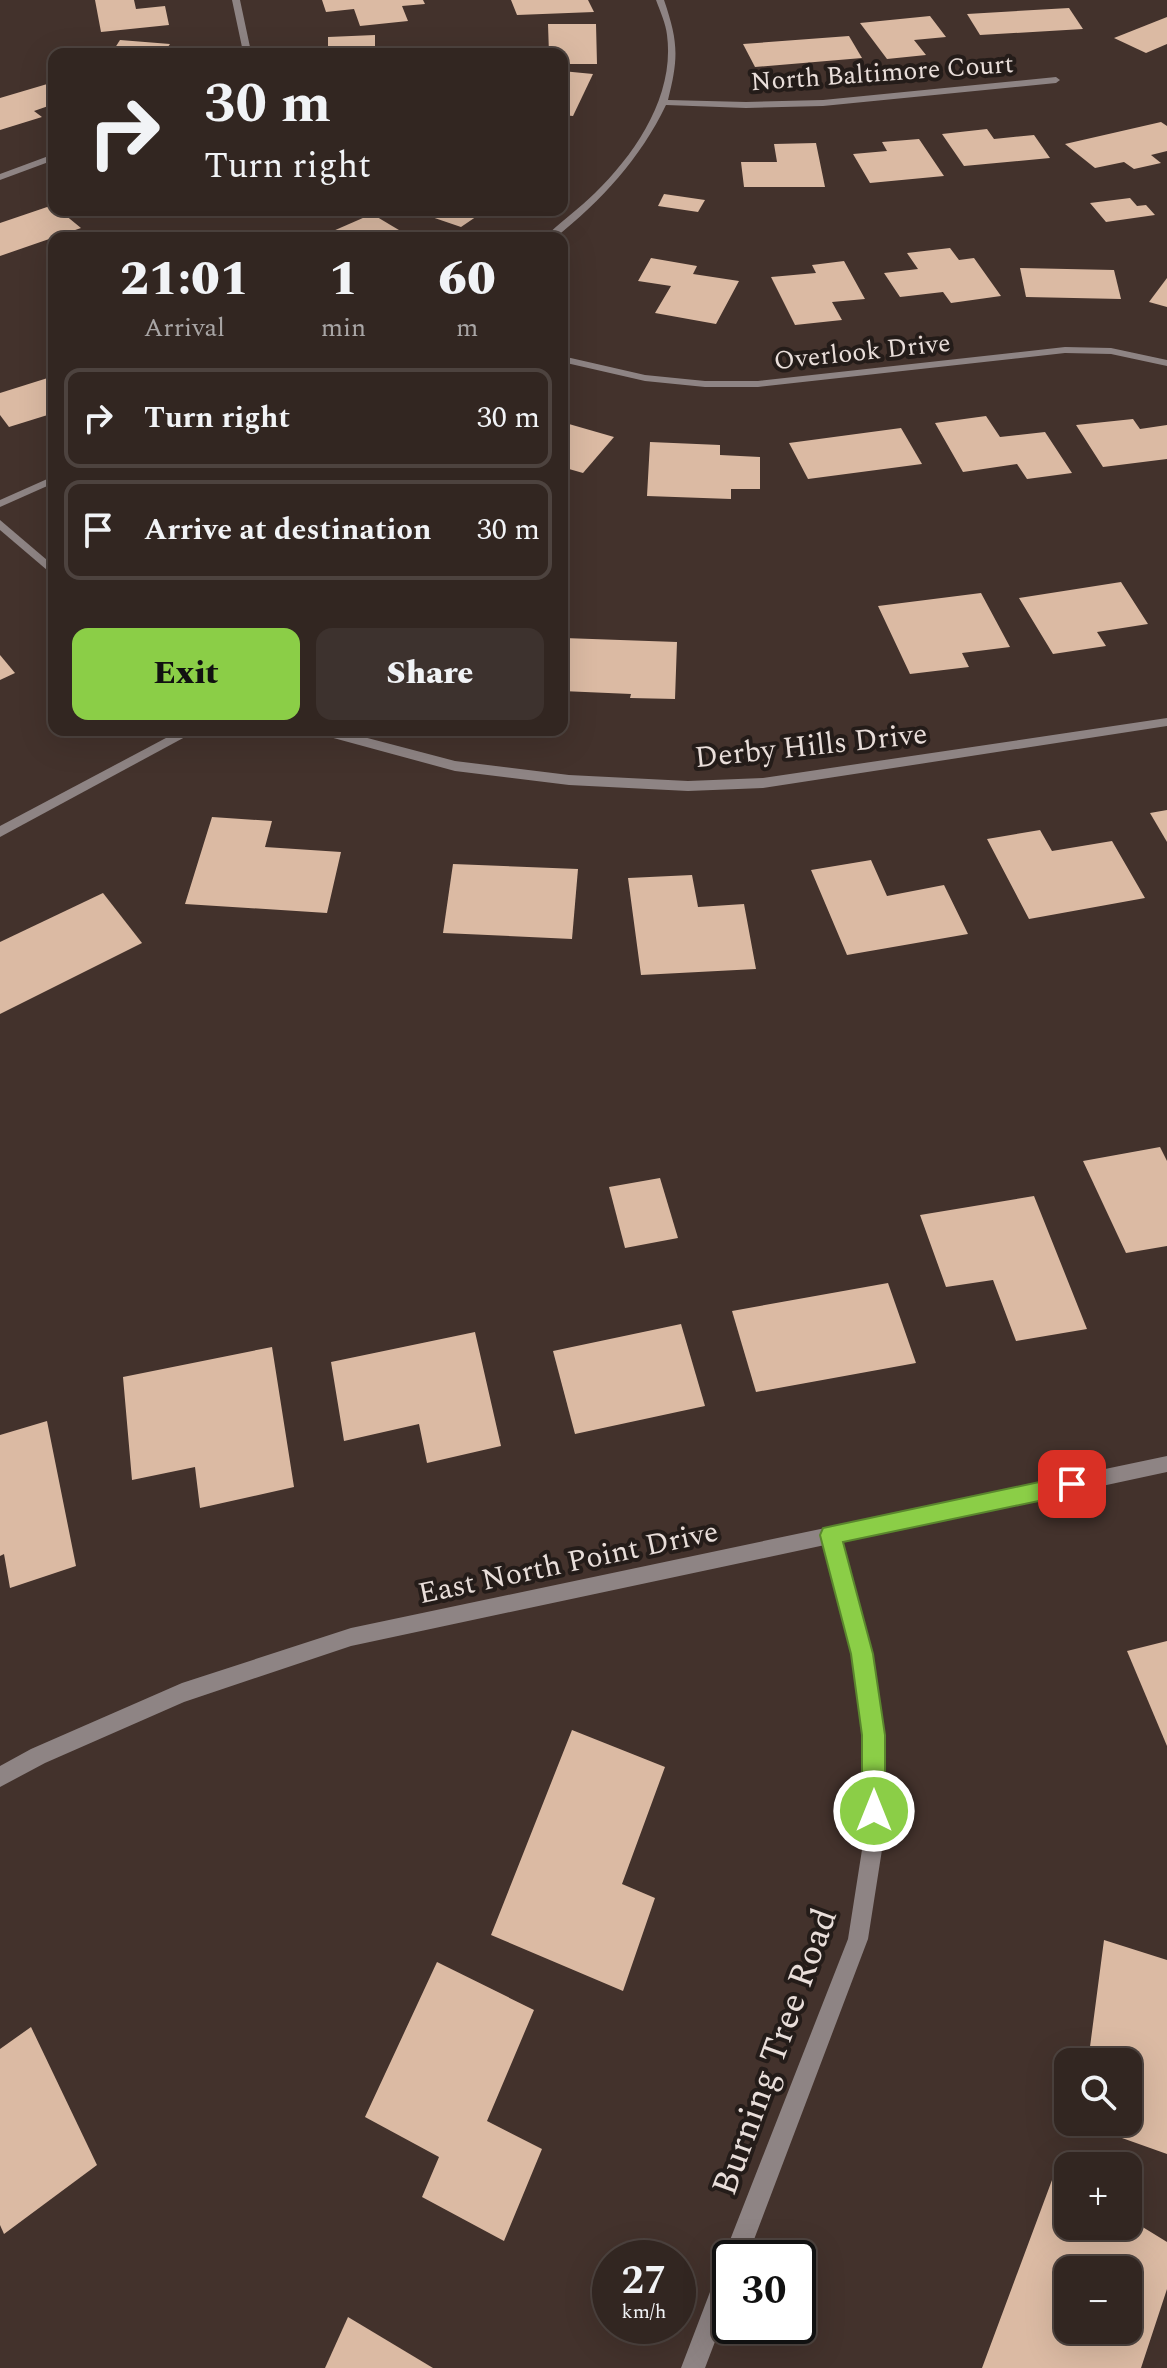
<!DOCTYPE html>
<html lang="en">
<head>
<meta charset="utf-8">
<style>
  body { margin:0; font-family:Spectral,serif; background:#3d322e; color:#f1f3f6; height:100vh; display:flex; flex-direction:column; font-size:30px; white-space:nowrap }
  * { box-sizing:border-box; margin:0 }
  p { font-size:26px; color:#a8a5a5 }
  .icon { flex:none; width:44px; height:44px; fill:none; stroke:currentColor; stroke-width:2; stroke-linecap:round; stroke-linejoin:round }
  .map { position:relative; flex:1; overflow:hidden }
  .sheet { position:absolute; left:48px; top:232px; width:520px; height:504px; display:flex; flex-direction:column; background:#322621; border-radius:16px; box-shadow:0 8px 32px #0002,0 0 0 2px #4d433f }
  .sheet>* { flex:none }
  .top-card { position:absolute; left:48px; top:48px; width:520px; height:168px; border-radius:16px; box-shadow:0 8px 32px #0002,0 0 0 2px #4d433f; background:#322621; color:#f1f3f6; overflow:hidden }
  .fabs { position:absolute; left:1054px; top:2048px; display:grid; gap:16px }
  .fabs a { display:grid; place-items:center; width:88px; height:88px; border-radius:16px; background:#322621; box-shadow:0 8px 32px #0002,0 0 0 2px #4d433f; font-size:40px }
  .speed { position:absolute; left:592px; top:2240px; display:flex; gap:16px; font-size:40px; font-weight:700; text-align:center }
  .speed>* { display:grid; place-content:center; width:104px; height:104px; border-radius:50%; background:#322621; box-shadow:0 8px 32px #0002,0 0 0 2px #4d433f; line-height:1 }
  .speed small { font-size:20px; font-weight:400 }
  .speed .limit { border:4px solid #111; border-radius:12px; background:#fff; color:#111 }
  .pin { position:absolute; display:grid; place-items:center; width:68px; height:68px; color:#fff; margin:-34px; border-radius:16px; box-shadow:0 4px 12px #0006 }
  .me { position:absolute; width:88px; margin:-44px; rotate:0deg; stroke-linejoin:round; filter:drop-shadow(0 0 6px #0008) }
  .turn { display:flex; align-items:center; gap:28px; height:168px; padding:0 24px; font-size:36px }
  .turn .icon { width:104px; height:104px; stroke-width:2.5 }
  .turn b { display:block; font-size:56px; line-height:68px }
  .eta { display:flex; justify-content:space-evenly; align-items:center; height:136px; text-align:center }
  .eta b { font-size:48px; font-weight:800; line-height:56px }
  .action { display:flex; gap:16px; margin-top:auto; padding:16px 24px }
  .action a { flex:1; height:92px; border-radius:16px; background:#8bce47; color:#111; font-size:32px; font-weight:800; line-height:92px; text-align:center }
  .action a+a { background:#3d322e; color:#f1f3f6 }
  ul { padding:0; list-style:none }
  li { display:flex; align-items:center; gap:24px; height:100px; margin:0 16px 12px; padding:0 8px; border:4px solid #4d433f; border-radius:16px }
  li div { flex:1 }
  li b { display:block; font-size:30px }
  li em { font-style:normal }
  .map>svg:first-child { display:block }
</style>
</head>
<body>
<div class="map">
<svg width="1167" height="2368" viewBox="0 0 1167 2368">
  <rect width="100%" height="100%" fill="#43322c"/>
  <!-- building -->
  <g fill="#dbbaa3" fill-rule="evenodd">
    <polygon points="95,0 134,0 136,9 165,6 169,25 101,32"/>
    <polygon points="322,0 423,0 425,4 402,6 408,21 360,26 354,9 326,12"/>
    <polygon points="511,0 588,0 594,12 517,15"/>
    <polygon points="1069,8 1083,29 980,35 967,14"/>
    <polygon points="930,16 946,37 914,40 926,55 887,59 860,23"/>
    <polygon points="1167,17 1167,44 1146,53 1114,38"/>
    <polygon points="548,24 596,24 597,64 562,64 562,54 549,54"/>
    <polygon points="375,35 375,54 328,54 328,37"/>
    <polygon points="849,36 862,58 755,67 743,44"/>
    <polygon points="120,40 170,44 163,54 111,54"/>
    <polygon points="562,71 593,74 573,116 562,115"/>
    <polygon points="54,82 54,104 34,111 42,117 0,130 0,98"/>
    <polygon points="1161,122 1167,126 1167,151 1151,155 1161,163 1134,169 1124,162 1095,168 1065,144"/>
    <polygon points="987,129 994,139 1034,135 1050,158 964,166 942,134"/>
    <polygon points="919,139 944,176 870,183 853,154 887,151 882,142"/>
    <polygon points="816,143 825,187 744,187 741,162 777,162 774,144"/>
    <polygon points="664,194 705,200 698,212 658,206"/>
    <polygon points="1130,198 1137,206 1146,205 1155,215 1106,222 1090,203"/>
    <polygon points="53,205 54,210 59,210 81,228 0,256 0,223"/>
    <polygon points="421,210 486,210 461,227 417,212"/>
    <polygon points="372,214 404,233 393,238 317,238"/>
    <polygon points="950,248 959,260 974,258 1001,296 951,303 943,292 900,297 884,273 918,269 907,253"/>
    <polygon points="651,258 697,266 693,274 739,281 716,324 655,313 671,286 638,281"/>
    <polygon points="844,261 865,299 832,302 842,320 795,325 771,277 816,273 812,265"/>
    <polygon points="1020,268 1114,270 1121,299 1026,297"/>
    <polygon points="1167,278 1167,307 1149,302"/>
    <polygon points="54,376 54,413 9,427 0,415 0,393"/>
    <polygon points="986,416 1000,437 1045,432 1072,473 1027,479 1017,464 963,472 935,423"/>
    <polygon points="1133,419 1140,429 1167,425 1167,459 1103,467 1076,425"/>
    <polygon points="562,422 614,437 583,473 562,467"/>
    <polygon points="901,428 922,464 808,479 789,443"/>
    <polygon points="650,442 720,445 720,455 760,457 760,489 731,489 731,499 647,496"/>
    <polygon points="1121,582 1148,624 1097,632 1106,646 1053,654 1019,598"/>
    <polygon points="981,593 1010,647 962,653 969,667 910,674 878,606"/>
    <polygon points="564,638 677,642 675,699 630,698 631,694 562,691"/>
    <polygon points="0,655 15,673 0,680"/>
    <polygon points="1167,810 1167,842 1150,813"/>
    <polygon points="212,817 272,821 265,847 341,852 327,913 185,904"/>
    <polygon points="1040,830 1052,851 1112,841 1145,898 1029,919 987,839"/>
    <polygon points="871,860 887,896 944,885 968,934 847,955 811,870"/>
    <polygon points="453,864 578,869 572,939 443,933"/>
    <polygon points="692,875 698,907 744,904 756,969 641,975 628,878"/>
    <polygon points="103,893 142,943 0,1014 0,942"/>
    <polygon points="1160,1147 1167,1161 1167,1246 1126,1253 1083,1161"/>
    <polygon points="660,1178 678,1238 625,1248 609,1187"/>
    <polygon points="1034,1196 1087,1329 1016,1341 993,1280 946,1287 920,1215"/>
    <polygon points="888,1283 916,1363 756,1392 732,1311"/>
    <polygon points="681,1324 705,1406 575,1434 553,1351"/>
    <polygon points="475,1332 501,1446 427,1463 419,1424 344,1441 331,1362"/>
    <polygon points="272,1347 294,1487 200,1508 195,1467 132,1480 123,1377"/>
    <polygon points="47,1421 76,1566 10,1588 4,1554 0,1556 0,1435"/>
    <polygon points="1167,1641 1167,1746 1127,1651"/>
    <polygon points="572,1730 665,1767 622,1884 655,1898 623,1991 491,1935"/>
    <polygon points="1104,1940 1167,1960 1167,2154 1077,2122 1128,2122 1128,2062 1088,2062"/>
    <polygon points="437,1962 534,2010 487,2121 542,2149 504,2241 422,2197 439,2157 365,2117"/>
    <polygon points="31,2027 97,2165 4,2234 0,2225 0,2049"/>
    <path d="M1055,2172L1068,2180V2226H1128V2218L1167,2242V2289L1141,2368H982ZM1068,2270H1128V2330H1068Z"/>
    <polygon points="348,2317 433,2368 325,2368"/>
  </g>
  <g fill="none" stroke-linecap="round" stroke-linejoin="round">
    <!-- street -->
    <g fill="#8e8484" fill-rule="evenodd">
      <polygon points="232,0 240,0 250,47 248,54 240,54 242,47"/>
      <path d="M656,0H664C678,41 679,57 668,100L746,102L823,100L1056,77L1060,80L1056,83L823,106L746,108L666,105C640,159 602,200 555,238H544C560,222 579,209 595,193C636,153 675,95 667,35C666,24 660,11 656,0Z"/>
      <polygon points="54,154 54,160 0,180 0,174"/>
      <polygon points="1065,347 1111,348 1167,360 1167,366 1111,354 1065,353 758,387 705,387 645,381 562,362 562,356 645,375 705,381 758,381"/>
      <polygon points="54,476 54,483 0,507 0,500"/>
      <polygon points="0,520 54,566 54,576 0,530"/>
      <polygon points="1167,718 1167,726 763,788 688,791 569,785 455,771 315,733 313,730 337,730 455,761 569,775 688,781 763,778"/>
      <polygon points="181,730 198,730 0,837 0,826"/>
      <polygon points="1167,1456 1167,1472 842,1542 872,1654 883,1735 884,1837 868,1939 747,2258 730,2258 730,2302 705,2368 681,2368 718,2271 725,2262 723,2258 848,1939 864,1837 863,1735 852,1654 825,1545 351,1646 184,1702 45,1763 0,1787 0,1766 31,1749 182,1683 351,1628"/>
    </g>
  </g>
  <!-- route -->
  <polygon fill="#8bce47" stroke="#5a862e" stroke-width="2" points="1072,1475 1080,1478 1083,1484 1080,1491 1072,1494 843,1542 873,1654 885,1735 885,1811 882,1819 874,1823 866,1819 862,1811 862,1735 851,1654 820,1535 823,1528"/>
  <g text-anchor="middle" stroke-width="8" stroke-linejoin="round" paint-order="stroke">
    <!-- far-street labels -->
    <g font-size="26" fill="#e9deda" stroke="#241c19">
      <text transform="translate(882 72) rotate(-4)" y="9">North Baltimore Court</text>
      <text transform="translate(862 351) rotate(-6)" y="9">Overlook Drive</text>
    </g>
    <!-- street labels -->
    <g font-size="30" fill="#e9deda" stroke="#241c19">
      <text transform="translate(811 745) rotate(-6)" y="10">Derby Hills Drive</text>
      <text transform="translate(568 1562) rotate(-12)" y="10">East North Point Drive</text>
    </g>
    <!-- near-street labels -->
    <g font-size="36" fill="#e9deda" stroke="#241c19">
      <text transform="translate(773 2051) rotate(-70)" y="13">Burning Tree Road</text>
    </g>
  </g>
</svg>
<div class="fabs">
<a><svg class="icon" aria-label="search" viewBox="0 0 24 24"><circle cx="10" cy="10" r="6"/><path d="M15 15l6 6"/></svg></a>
<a>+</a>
<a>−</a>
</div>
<div class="speed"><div>27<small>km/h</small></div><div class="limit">30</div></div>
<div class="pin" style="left:1072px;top:1484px;background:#d93025"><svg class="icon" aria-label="arrive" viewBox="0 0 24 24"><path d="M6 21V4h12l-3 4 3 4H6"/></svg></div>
<svg class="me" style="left:874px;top:1811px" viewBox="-20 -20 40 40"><circle r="17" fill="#8bce47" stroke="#fff" stroke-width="3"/><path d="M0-11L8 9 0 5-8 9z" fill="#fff"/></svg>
<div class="top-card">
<div class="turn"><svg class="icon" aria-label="right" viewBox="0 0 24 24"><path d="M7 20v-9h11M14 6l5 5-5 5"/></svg><div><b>30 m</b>Turn right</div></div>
</div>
<section class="sheet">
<div class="eta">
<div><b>21:01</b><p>Arrival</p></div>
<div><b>1</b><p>min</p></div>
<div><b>60</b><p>m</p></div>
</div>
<ul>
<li><svg class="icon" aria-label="right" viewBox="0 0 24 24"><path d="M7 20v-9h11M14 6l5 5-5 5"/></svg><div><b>Turn right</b></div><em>30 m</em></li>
<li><svg class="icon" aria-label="arrive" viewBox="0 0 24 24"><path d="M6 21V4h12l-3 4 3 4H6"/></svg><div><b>Arrive at destination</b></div><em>30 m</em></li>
</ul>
<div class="action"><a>Exit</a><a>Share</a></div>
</section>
</div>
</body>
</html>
